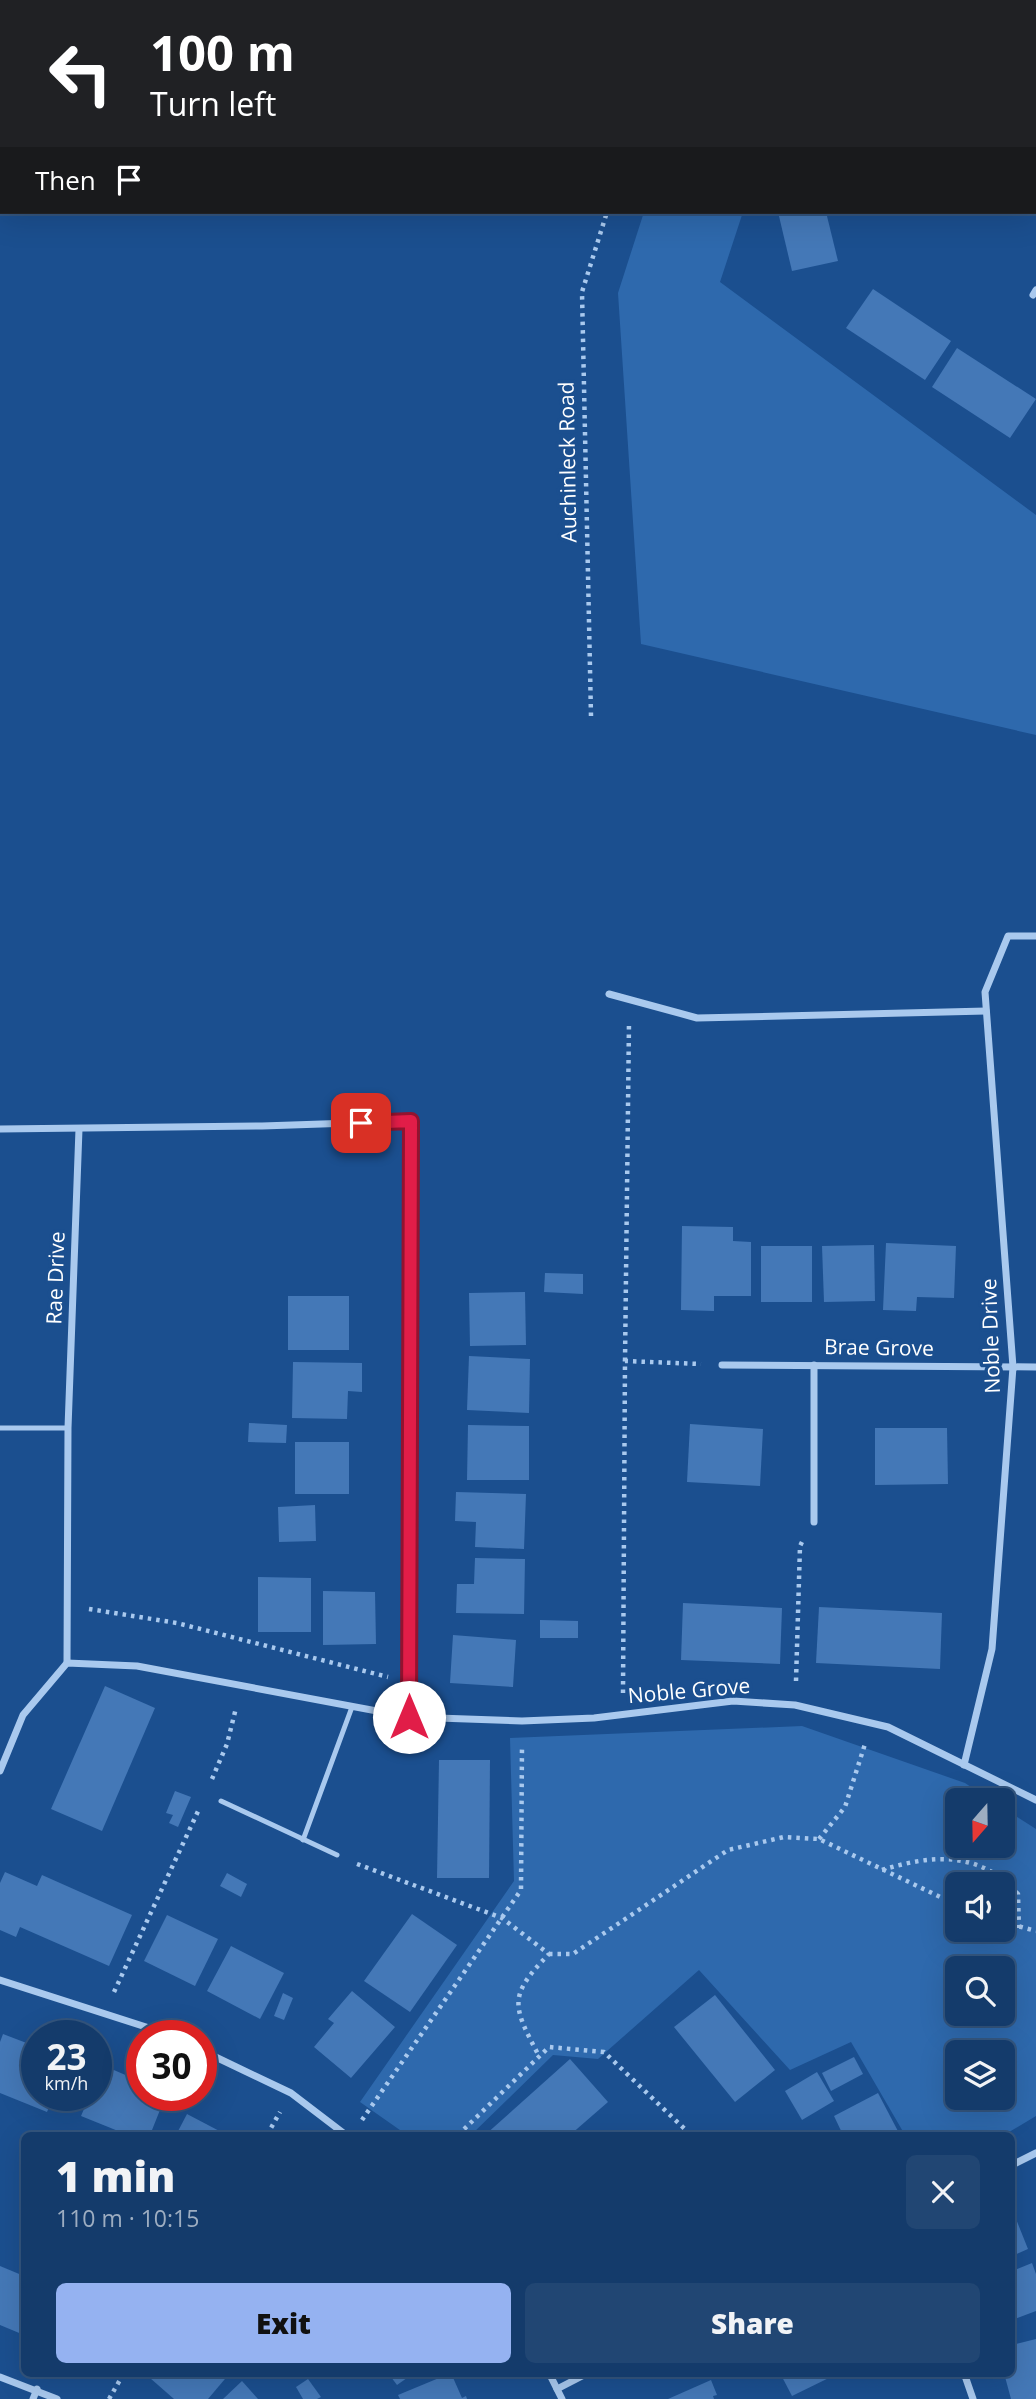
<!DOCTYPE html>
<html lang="en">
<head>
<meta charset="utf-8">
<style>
  body { margin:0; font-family:"Open Sans",sans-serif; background:#214673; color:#f1f3f6; height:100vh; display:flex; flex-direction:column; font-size:26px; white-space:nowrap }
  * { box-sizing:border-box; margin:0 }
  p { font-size:23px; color:#9dadc1 }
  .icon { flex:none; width:38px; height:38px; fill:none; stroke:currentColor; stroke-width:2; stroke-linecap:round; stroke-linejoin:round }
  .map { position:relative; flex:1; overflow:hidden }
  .drawer { position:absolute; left:21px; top:2132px; width:994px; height:245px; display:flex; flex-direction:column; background:#143b6b; border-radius:10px; box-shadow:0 7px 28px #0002,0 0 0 2px #33557e }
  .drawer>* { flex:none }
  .guide { position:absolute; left:0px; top:0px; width:1036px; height:214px; box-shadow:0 7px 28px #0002,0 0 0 2px #33557e; background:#202124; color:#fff; overflow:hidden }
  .needle { width:46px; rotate:200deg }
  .controls { position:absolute; left:945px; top:1788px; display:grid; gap:14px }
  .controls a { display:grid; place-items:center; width:70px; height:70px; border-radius:10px; background:#143b6b; box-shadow:0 7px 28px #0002,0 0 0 2px #33557e; font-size:35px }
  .speed { position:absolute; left:21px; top:2020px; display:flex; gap:14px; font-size:35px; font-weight:700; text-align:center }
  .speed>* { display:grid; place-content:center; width:91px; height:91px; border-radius:50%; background:#143b6b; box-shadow:0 7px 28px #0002,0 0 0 2px #33557e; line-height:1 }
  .speed small { font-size:18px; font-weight:400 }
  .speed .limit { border:10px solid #d22; background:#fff; color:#111 }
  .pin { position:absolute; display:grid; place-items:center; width:60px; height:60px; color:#fff; margin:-30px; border-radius:14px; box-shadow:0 4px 10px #0006 }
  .me { position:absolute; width:77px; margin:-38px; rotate:0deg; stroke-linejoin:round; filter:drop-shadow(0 0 5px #0008) }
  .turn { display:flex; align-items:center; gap:24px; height:147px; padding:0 35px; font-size:32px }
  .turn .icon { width:91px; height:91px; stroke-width:2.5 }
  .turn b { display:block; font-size:49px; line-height:60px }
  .then { display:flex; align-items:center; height:66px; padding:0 35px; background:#0003; gap:14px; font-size:26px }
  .round { display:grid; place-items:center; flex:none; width:74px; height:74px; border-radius:10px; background:#214673 }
  .overview { display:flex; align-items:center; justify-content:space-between; height:119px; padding:0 35px }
  h1 { font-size:42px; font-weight:800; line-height:52px }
  .primary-button { display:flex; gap:14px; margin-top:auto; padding:14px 35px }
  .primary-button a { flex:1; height:80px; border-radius:10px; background:#95b2f1; color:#111; font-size:28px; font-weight:800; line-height:80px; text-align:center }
  .primary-button a+a { background:#214673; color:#f1f3f6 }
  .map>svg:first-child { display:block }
</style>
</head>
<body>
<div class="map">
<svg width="1036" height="2399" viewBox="0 0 1036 2399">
  <rect width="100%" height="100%" fill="#1b4f8f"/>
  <!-- green -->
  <g fill="#2e69ad" fill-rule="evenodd">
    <polygon points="644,212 743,212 720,282 1036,515 1036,735 641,644 618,293"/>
    <path d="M802,1726L965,1783L992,1801H957V1846H1003V1808L1036,1829V2116L1004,2135H905L851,2042L790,2070L699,1970L598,2059L553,2055L471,2135H407L360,2102L514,1881L510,1738ZM957,1885H1003V1930H957ZM957,1969H1003V2014H957ZM957,2053H1003V2098H957Z"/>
  </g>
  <!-- building -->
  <g fill="#4478b7">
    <polygon points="778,212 826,212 838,261 792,271"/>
    <polygon points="873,289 951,341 925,380 846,328"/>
    <polygon points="957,348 1036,399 1010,438 932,387"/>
    <polygon points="682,1226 733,1227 733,1241 751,1242 751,1296 714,1296 714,1311 681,1310"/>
    <polygon points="886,1243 956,1246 954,1298 917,1297 916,1311 883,1310"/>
    <polygon points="874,1245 875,1301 824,1302 822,1246"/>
    <rect x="761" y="1246" width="51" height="56"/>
    <polygon points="545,1273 583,1274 583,1294 544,1292"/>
    <polygon points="525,1292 526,1345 470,1346 469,1293"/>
    <rect x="288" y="1296" width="61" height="54"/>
    <polygon points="469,1356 530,1359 529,1413 467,1410"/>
    <polygon points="293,1362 362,1363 362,1392 348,1391 347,1419 292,1418"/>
    <polygon points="249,1423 287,1425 286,1443 248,1442"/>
    <polygon points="690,1424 763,1429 760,1486 687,1482"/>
    <polygon points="468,1425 529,1426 529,1480 467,1480"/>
    <polygon points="875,1428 947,1428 948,1484 875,1485"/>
    <rect x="295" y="1442" width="54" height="52"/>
    <polygon points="456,1492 526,1494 524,1549 475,1547 476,1522 455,1521"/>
    <polygon points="315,1505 316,1541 279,1542 278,1507"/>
    <polygon points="475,1558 525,1559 524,1614 456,1613 457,1584 474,1584"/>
    <polygon points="258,1577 311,1578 311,1632 258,1632"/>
    <polygon points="323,1591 375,1592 376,1644 323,1645"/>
    <polygon points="683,1603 782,1608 780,1664 681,1660"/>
    <polygon points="819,1607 942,1613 940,1669 816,1663"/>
    <polygon points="540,1620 578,1621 578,1638 540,1638"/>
    <polygon points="453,1635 516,1640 513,1687 450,1683"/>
    <polygon points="105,1686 155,1708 102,1831 51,1809"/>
    <polygon points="439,1760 490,1760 489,1878 437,1878"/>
    <polygon points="175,1791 191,1797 178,1827 169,1823 173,1815 166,1813"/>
    <polygon points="5,1872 37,1886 42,1875 132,1915 109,1966 20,1927 16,1937 0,1930 0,1883"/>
    <polygon points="227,1873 247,1884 241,1897 220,1886"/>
    <polygon points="412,1914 457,1945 410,2012 364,1981"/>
    <polygon points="167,1915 218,1939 195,1986 144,1961"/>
    <polygon points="231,1946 284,1973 260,2019 207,1991"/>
    <polygon points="352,1991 395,2027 351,2078 314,2047 334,2023 328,2019"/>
    <polygon points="283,1993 293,1998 284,2020 274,2016"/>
    <polygon points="715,1995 775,2070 735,2102 674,2027"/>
    <polygon points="3,2034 37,2047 37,2095 54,2095 47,2112 0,2093 0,2042"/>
    <polygon points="854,2057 863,2074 831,2091 822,2073"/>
    <polygon points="570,2059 608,2102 570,2135 485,2135"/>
    <polygon points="102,2065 142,2082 142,2095 166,2095 150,2135 128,2135 81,2116 90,2095 96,2095 96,2078"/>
    <polygon points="817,2072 834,2101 802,2120 785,2091"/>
    <polygon points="878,2093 900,2135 843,2135 834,2116"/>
    <polygon points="187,2114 227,2135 176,2135"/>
    <polygon points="1012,2209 1028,2249 1012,2256"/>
    <polygon points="1032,2263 1036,2274 1036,2311 1012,2320 1012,2271"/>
    <polygon points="0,2266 24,2276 24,2335 0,2325"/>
    <polygon points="1036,2339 1036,2399 1011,2399 1004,2373 1012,2373 1012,2345"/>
    <polygon points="154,2373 230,2373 208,2399 174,2399 150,2378"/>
    <polygon points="388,2373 414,2373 397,2385"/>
    <polygon points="451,2373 462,2398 466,2396 467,2399 400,2399 398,2395"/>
    <polygon points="780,2373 839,2373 792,2396"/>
    <polygon points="308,2379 321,2397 317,2399 303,2399 296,2387"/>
    <polygon points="711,2380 717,2395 713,2396 714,2399 668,2399"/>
    <polygon points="242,2381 258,2399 223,2399"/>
  </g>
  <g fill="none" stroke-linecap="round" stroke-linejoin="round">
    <!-- path -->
    <g stroke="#a9c9ee" stroke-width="4.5" stroke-dasharray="3.5 5" stroke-linecap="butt">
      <polyline points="674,2 674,0"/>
      <polyline points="591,716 582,292 607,212"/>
      <polyline points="625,1361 629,1022"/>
      <polyline points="89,1609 177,1623 388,1677"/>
      <polyline points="796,1681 800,1546 803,1540"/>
      <polyline points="623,1693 625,1361 701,1364"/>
      <polyline points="212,1779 227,1744 236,1708"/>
      <polyline points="819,1839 845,1807 865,1744"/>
      <path d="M357,1864L502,1918L549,1954C508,1996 512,2005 539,2056"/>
      <path d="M882,1870C933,1854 980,1851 1018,1894L1019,1928"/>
      <polyline points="1003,1922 1036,1931"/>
      <polyline points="549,1954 573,1954 728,1850 784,1837 819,1839 957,1905"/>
      <polyline points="114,1992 200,1807"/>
      <polyline points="362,2120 521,1890 522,1745"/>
      <polyline points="267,2135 280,2112"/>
      <polyline points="458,2135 549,2047 604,2052 691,2135"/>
      <polyline points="109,2399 124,2373"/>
    </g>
    <!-- lane -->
    <g stroke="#a9c9ee" stroke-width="5">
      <polyline points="0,1428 68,1428"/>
      <polyline points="221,1801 337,1855"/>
      <polyline points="303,1840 352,1707"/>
    </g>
    <!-- street -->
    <g stroke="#a9c9ee" stroke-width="7">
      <polyline points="1033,295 1036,290"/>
      <polyline points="609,994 697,1018 986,1011"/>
      <polyline points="0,1129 262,1126 411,1121 409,1717"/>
      <polyline points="722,1365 1036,1367"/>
      <polyline points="814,1365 814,1522"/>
      <polyline points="67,1663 68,1428 79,1129"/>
      <polyline points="964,1765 992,1649 1013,1367 985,992 1008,936 1036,936"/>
      <polyline points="0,1771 23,1715 67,1663 137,1666 409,1717 522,1721 594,1718 733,1701 795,1705 888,1727 1036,1800"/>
      <polyline points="0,1980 171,2035"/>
      <polyline points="201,2050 291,2093 346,2135"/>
      <polyline points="1012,2165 1036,2153"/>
      <polyline points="549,2373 562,2399"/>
      <polyline points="964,2373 973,2399"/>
      <polyline points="0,2377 57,2399"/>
      <polyline points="557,2389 588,2373"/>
      <polyline points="33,2399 37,2389"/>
    </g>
  </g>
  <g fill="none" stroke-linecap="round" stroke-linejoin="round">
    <!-- route casing -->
    <g stroke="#92132f" stroke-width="18">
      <polyline id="route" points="361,1123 411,1121 409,1717"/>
    </g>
    <!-- route -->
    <use href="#route" stroke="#e11d48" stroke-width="12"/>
  </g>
  <g text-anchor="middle" stroke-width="7" stroke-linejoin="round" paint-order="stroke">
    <!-- street labels -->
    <g font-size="21" fill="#fff" stroke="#1b4f8f">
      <text transform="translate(568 462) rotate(-91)" y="7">Auchinleck Road</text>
      <text transform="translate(56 1278) rotate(-88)" y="7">Rae Drive</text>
      <text transform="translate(991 1336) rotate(-92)" y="7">Noble Drive</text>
      <text transform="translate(879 1348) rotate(1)" y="7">Brae Grove</text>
      <text transform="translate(689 1691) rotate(-5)" y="7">Noble Grove</text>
    </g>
  </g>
</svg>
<div class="controls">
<a><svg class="needle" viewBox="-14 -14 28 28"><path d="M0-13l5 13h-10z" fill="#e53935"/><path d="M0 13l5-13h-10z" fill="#9dadc1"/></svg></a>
<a><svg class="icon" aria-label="sound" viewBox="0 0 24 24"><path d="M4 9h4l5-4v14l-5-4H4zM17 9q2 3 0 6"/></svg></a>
<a><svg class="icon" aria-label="search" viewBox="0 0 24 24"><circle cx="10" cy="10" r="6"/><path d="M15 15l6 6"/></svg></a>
<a><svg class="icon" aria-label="layers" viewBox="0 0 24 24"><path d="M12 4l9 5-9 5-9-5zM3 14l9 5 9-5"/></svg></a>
</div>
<div class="speed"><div>23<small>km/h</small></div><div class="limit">30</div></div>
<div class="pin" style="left:361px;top:1123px;background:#d93025"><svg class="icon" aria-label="arrive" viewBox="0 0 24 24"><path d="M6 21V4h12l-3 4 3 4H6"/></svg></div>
<svg class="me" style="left:409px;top:1717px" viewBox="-20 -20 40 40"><circle r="19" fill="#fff"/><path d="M0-13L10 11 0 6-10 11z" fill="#e11d48"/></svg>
<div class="guide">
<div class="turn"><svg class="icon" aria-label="left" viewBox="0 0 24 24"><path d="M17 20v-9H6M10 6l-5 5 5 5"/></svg><div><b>100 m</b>Turn left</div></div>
<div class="then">Then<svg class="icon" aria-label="arrive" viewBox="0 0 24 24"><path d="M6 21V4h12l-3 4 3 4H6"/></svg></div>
</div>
<section class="drawer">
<div class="overview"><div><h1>1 min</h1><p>110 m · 10:15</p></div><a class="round"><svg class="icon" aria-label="close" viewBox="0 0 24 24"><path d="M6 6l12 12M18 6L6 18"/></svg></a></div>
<div class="primary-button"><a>Exit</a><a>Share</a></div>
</section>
</div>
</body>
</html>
